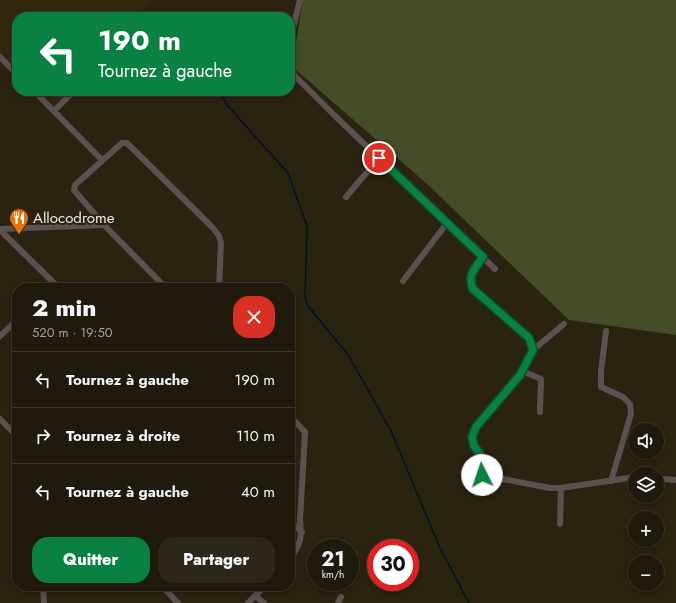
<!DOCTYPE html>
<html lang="fr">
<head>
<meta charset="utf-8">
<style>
  body { margin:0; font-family:Jost,sans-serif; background:#2d271a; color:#f1f3f6; height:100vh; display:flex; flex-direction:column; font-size:15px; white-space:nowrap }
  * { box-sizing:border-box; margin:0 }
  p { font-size:13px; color:#a2a19d }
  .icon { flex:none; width:22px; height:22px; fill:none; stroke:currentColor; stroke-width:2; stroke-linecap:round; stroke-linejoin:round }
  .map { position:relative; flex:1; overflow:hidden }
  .side { position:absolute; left:12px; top:283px; width:283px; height:308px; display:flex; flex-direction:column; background:#201a0c; border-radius:16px; box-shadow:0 2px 6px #0003,0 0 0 1px #3d382d }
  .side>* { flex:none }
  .hud { position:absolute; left:12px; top:12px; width:283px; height:84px; border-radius:16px; box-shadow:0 2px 6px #0003,0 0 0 1px #3d382d; background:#0b8043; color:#fff; overflow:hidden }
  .fabs { position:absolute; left:628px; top:423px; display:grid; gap:8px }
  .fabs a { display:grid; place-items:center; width:36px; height:36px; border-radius:50%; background:#201a0c; box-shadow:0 2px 6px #0003,0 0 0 1px #3d382d; font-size:20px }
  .speed { position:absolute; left:307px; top:539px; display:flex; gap:8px; font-size:20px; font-weight:700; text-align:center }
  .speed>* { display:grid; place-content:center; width:52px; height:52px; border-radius:50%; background:#201a0c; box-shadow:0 2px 6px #0003,0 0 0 1px #3d382d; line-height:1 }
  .speed small { font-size:10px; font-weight:400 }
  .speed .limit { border:6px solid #d22; background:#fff; color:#111 }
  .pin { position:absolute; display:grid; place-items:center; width:34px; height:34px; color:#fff; margin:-17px; border:2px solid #fff; border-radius:50%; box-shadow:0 1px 4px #0007 }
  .me { position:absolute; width:44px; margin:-22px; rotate:356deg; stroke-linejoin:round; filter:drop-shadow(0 0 3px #0008) }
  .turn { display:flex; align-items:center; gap:14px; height:84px; padding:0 20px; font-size:18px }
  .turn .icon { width:52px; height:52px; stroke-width:2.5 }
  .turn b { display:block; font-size:28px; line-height:34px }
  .round { display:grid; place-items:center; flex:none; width:42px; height:42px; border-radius:16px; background:#2d271a }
  .overview { display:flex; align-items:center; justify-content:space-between; height:68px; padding:0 20px }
  h1 { font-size:24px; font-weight:800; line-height:30px }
  .primary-button { display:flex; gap:8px; margin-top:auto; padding:8px 20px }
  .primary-button a { flex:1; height:46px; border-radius:16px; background:#0b8043; color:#fff; font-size:16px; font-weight:800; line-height:46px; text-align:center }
  .primary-button a+a { background:#2d271a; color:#f1f3f6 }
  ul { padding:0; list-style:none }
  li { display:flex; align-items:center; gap:12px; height:56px; padding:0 20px; border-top:1px solid #3d382d }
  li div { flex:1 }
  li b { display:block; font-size:15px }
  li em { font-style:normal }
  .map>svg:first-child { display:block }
</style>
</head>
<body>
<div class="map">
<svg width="676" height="603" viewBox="0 0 676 603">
  <rect width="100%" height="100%" fill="#2a2310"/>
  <!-- built -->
  <g fill="#31280d">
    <polygon points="0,0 153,0 136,17 17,17 17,71 0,54"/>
    <polygon points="37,91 69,91 54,108"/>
  </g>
  <!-- forest -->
  <polygon fill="#454c28" points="303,0 676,0 676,335 569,320 427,184 295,69 294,53"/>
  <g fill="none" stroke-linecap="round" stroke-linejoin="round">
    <!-- stream -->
    <g stroke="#001229" stroke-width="1.5">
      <polyline points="174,14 175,17"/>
      <polyline points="219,91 227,105 288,173 307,226 305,297 308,306 349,356 391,431 439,546 469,603"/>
    </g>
    <!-- minor -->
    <g stroke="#5c514e" stroke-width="6">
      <polyline points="0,57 17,74"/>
      <polyline points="290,57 292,32 300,0"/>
      <polyline points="290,62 294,75 334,115 495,269"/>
      <polyline points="34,91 102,160"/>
      <polyline points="54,111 74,91"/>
      <polyline points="346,197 379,158"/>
      <polyline points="0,229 104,225"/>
      <polyline points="0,230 59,288"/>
      <path d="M483,257C475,269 467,275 473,289L529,338L533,350"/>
      <polyline points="403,281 447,223"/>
      <polyline points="166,288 104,225 74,190 75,185 122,143 127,143 213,228 219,236 221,243 219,288"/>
      <polyline points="606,331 601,371 601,387 623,397 630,404 631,414 611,481"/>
      <polyline points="0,336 17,320"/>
      <polyline points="522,371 541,379 540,412"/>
      <path d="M290,416L305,432L300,520C302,537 301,545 290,558"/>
      <polyline points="0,419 17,436"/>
      <polyline points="657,477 662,479 676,480"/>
      <polyline points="561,488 550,488 482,475 483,464 480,454 474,446 472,437 476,427 520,375 533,350 564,324"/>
      <polyline points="290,521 302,532"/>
      <polyline points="560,524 561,488 635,477"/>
      <polyline points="43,586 44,603"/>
      <polyline points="162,586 178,603"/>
      <polyline points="256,596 264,603"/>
      <polyline points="248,603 265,586"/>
      <polyline points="338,603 341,597"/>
    </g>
  </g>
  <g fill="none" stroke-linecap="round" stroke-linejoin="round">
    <!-- route casing -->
    <g stroke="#07532c" stroke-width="10">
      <path id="route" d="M379,158L483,257C475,268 467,275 473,289L529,338L533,350L520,375L476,427L472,437L474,446L480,454L483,464L482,475"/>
    </g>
    <!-- route -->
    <use href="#route" stroke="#0b8043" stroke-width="7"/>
  </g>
  <!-- icons -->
  <defs>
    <g id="restaurant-pin" transform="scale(1)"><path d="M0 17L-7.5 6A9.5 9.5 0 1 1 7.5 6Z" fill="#e8710a" stroke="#2a2310"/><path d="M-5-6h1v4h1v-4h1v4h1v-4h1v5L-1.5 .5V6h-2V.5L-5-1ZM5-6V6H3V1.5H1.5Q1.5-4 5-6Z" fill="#fff"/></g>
  </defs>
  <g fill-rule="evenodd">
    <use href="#restaurant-pin" x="19" y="218"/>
  </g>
  <g text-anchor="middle" stroke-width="4" stroke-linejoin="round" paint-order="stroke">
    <!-- poi labels -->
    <g font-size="15" fill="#f0ece0" stroke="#2a2310" text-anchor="start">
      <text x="33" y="223">Allocodrome</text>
    </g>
  </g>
</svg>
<div class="fabs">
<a><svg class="icon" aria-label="sound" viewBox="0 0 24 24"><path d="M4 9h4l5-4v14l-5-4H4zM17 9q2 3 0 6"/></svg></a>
<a><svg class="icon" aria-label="layers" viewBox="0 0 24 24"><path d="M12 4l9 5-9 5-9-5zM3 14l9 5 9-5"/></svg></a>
<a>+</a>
<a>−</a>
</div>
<div class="speed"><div>21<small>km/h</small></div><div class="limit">30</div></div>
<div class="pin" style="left:379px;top:158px;background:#d93025"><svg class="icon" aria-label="arrive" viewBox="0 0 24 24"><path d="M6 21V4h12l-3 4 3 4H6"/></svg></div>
<svg class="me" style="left:482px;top:475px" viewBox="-20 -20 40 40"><circle r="19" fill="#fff"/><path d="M0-13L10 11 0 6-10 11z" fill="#0b8043"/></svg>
<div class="hud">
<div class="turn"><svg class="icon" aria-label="left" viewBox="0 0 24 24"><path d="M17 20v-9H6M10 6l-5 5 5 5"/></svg><div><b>190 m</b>Tournez à gauche</div></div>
</div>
<section class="side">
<div class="overview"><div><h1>2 min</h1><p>520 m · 19:50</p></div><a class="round" style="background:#d93025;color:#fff"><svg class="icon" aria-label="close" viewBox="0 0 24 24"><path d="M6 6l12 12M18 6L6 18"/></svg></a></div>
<ul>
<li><svg class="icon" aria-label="left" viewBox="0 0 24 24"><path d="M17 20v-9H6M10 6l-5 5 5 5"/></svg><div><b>Tournez à gauche</b></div><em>190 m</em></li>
<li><svg class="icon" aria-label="right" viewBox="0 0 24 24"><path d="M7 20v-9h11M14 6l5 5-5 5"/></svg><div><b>Tournez à droite</b></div><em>110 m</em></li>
<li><svg class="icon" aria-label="left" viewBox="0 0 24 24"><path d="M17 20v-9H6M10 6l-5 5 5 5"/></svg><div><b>Tournez à gauche</b></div><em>40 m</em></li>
</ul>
<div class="primary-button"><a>Quitter</a><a>Partager</a></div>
</section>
</div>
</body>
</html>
